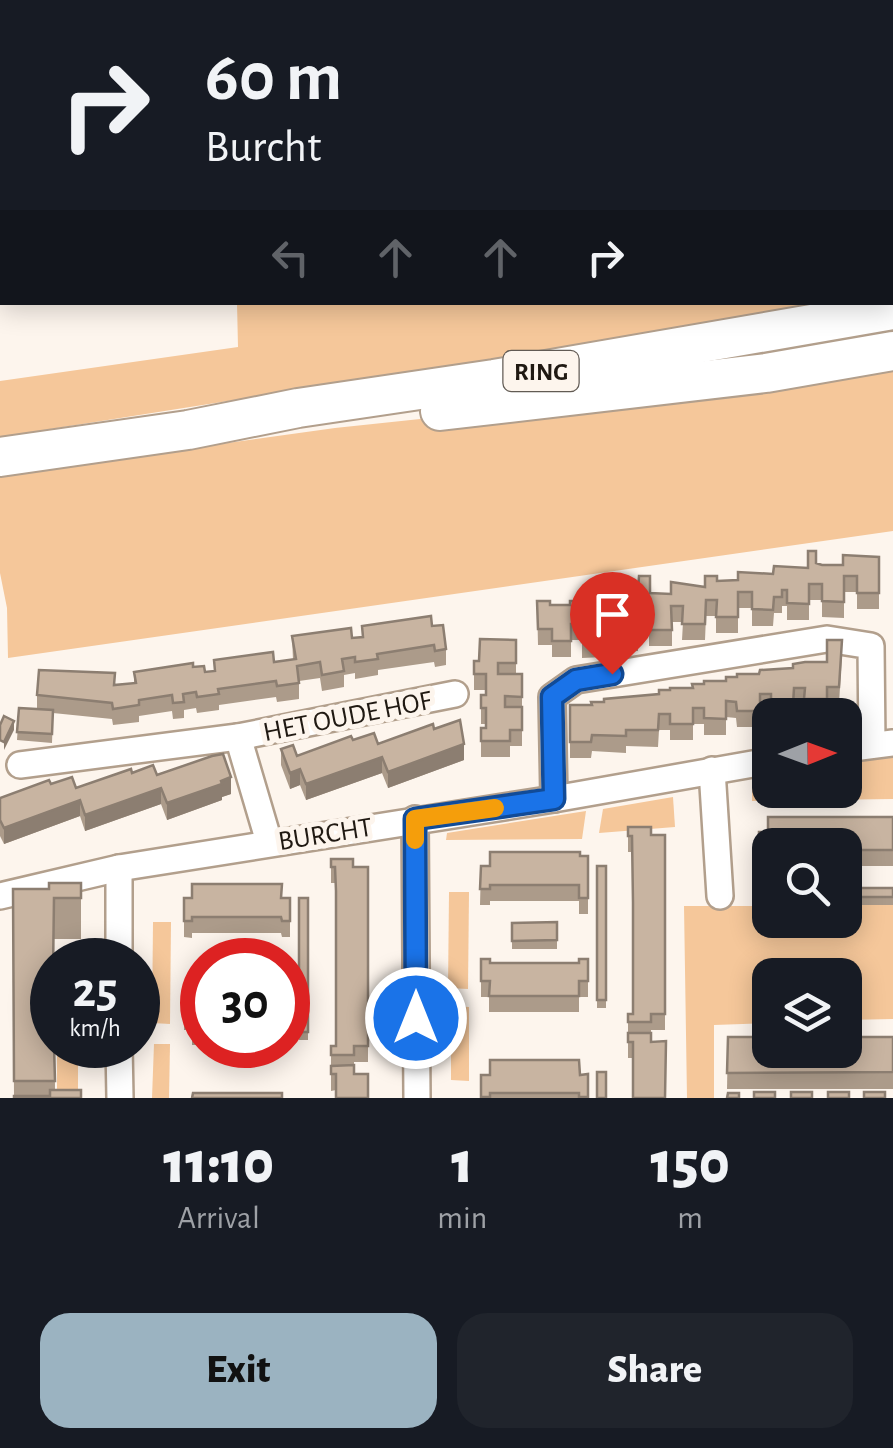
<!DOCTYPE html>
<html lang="en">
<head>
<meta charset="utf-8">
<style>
  body { margin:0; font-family:"Alegreya Sans",sans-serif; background:#20242c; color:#f1f3f6; height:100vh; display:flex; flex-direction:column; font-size:38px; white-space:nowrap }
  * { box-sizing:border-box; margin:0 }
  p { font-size:32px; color:#9ea1a6 }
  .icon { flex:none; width:55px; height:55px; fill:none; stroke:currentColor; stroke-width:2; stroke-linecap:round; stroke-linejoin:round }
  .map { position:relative; height:1098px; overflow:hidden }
  .drawer { display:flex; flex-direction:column; background:#171b24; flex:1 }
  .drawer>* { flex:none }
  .banner { position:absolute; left:0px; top:0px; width:895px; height:305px; box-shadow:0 5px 25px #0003; background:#171b24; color:#f1f3f6; overflow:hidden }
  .needle { width:65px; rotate:89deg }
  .controls { position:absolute; left:752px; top:698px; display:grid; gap:20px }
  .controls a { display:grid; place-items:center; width:110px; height:110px; border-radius:20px; background:#171b24; box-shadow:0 5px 25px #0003; font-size:50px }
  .speed { position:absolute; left:30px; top:938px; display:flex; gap:20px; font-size:50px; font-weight:700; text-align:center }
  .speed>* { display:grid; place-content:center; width:130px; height:130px; border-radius:50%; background:#171b24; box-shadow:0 5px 25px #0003; line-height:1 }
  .speed small { font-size:25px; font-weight:400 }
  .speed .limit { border:15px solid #d22; background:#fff; color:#111 }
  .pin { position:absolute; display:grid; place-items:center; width:85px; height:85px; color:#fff; margin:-102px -42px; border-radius:50% 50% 50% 0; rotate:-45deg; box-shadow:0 0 10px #0007 }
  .pin .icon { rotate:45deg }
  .me { position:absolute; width:110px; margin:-55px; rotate:0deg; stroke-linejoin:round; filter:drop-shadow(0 0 8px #0008) }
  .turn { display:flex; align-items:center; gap:35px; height:210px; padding:0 40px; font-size:45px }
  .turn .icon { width:130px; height:130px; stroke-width:2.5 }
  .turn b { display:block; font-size:70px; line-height:85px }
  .lanes { display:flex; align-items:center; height:95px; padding:0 40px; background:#0003; justify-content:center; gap:50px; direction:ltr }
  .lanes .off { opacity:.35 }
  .eta { display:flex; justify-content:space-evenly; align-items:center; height:170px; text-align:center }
  .eta b { font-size:60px; font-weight:800; line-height:70px }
  .primary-button { display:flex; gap:20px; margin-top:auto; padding:20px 40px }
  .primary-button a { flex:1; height:115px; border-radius:30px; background:#9bb3c1; color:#111; font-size:40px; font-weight:800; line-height:115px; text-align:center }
  .primary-button a+a { background:#20242c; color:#f1f3f6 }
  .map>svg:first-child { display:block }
</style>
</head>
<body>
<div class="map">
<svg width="893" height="1098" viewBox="0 0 893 1098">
  <rect width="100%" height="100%" fill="#fdf5ed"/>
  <!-- green -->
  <g fill="#f5c79a">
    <polygon points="0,0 694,0 696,2 2,2 2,217"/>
    <polygon points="237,303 829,303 288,395 247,398 0,437 0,381 238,347"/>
    <polygon points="893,369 893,531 8,658 7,608 0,573 0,475 335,428"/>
    <polygon points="893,754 893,799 752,801 752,782 770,779 770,790 845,790 845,764"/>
    <polygon points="673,797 675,827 599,833 603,809"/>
    <polygon points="586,811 582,839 446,840 447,833"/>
    <polygon points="449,892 469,892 468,989 448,988"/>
    <polygon points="845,905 893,905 893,1019 845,1020 845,975 770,975 770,1023 714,1025 714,1098 687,1098 684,906 770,906 770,920 845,920"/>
    <polygon points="153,922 171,922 170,1024 152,1023"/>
    <polygon points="451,1006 469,1007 469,1081 451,1080"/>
    <polygon points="154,1044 170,1044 169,1098 152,1098"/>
    <rect x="57" y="1045" width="21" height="53"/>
  </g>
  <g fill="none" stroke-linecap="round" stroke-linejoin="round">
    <!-- minor casing -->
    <g stroke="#b29f8c" stroke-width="30">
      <g id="minor">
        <polyline points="238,737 269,842"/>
        <polyline points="845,749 893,743"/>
        <polyline points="20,765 238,737 455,694"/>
        <polyline points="712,770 720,896"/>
        <polyline points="554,799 552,697 576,680 827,639 871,646 872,745"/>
        <polyline points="415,819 417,1098"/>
        <polyline points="119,868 119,960"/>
        <polyline points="0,896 119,868 554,799 770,761"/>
        <polyline points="119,1045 120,1098"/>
      </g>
    </g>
    <!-- primary casing -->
    <g stroke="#b29f8c" stroke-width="42">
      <g id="primary">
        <polyline points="440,411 766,373 893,351"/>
        <polyline points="0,457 188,430 298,408 494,379 893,310"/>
      </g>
    </g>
    <!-- minor -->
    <use href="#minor" stroke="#fff" stroke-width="25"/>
    <!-- primary -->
    <use href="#primary" stroke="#fff" stroke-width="38"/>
  </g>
  <!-- wall -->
  <g fill="#ac9b8a">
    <polygon points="761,0 797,0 796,2 761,2"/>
    <polygon points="879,557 879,609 857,609 857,592 844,592 844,618 822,617 822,600 809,600 809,620 787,620 787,606 782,606 782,613 774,613 773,626 752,626 752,608 738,608 738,633 716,633 716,616 706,616 705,640 682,640 683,622 672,622 672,646 649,646 649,634 638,634 638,651 616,652 616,634 605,633 605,657 582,658 582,640 571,640 571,657 552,657 552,645 538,645 537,601 550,605 604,605 612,594 671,594 705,587 717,581 738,580 808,568 816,563 822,565 843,565"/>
    <polygon points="362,626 432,626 446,649 446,665 435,667 434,662 378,670 378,675 355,679 355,673 344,675 344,687 322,691 320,678 299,681 299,699 277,702 276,697 219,705 219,710 197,713 196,708 184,710 184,718 173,719 172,711 139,716 139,722 113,725 112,719 53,713 52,743 17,740 19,708 37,709 37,695 134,683 134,672 193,667 205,672 214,671 214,660 274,662 293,660 292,636 352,638 362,637"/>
    <polygon points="516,640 516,674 522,674 522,746 510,746 510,757 481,757 481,728 486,728 486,724 481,724 481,695 486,695 486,690 474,690 474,661 479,661"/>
    <polygon points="842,656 839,703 827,703 827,715 804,715 804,704 794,704 793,715 771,715 771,710 760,710 760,727 737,727 736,718 726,717 726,735 704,735 704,724 693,724 693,740 670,740 670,730 659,730 658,747 626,746 626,753 592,751 591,758 570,758 570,705 591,705 659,694 670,690 692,688 704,684 726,681 737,677 827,662"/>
    <polygon points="434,729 464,760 388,788 382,773 306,800 300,785 290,789 281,765 281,749 297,756 353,740 378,744"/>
    <polygon points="132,773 157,775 231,794 222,797 222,800 167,820 161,804 85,831 80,816 4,844 0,836 0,798 51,784 76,788"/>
    <polygon points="893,817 893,866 845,866 845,845 770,845 770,866 768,866 768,870 759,870 759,832"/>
    <polygon points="628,827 651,835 665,835 665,1030 651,1030 651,1038 633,1058 628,1058 628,1014 633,1014 632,852 628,852"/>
    <polygon points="588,856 588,914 579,914 579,901 490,901 490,905 480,905 481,866"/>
    <polygon points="331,859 353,867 368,867 368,1062 354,1062 354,1071 336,1090 331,1091 331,1046 336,1046 335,883 331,883"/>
    <polygon points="81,883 81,939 54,939 55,1090 81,1098 14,1098 13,889 49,889"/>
    <rect x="845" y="888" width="48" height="17"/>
    <polygon points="184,898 290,898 290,937 282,937 281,933 192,933 192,938 184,937"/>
    <rect x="299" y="898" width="9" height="142"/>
    <polygon points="557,922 557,949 512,949 512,923"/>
    <polygon points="481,959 490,963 579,963 588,959 588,997 579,997 579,1012 489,1012 489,997 481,997"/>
    <polygon points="184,991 192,996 202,996 202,1045 192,1045 192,1030 184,1030"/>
    <rect x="288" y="991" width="3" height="39"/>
    <rect x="597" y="1000" width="9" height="8"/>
    <polygon points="728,1037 893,1037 893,1089 727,1089"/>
    <polygon points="588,1074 588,1098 481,1098 481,1075"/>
  </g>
  <!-- shaded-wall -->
  <g fill="#8c7e71">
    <polygon points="14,721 14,730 4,750 4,742"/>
    <polygon points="464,744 464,760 388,788 388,772"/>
    <polygon points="382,757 382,773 306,800 306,784"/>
    <polygon points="300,769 300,785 290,789 290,773"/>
    <polygon points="231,777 231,794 222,797 222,800 167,820 167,803"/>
    <polygon points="161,788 161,804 85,831 85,815"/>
    <polygon points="80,800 80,816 4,844 4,828"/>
  </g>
  <!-- building -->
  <g fill="#c8b4a1" stroke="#8c7e71" stroke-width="2.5">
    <polygon points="808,551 816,551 816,563 822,565 843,565 843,555 879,557 879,593 857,593 857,576 844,576 844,602 822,601 822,584 809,584 809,604 787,603 787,590 782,590 782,597 774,597 773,610 752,609 752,592 738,592 738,617 716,617 717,600 706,600 705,624 682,624 683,606 671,606 672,630 649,630 649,618 638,618 638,635 616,635 616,617 605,617 605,641 582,642 582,624 571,624 571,641 552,641 552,629 538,629 537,601 550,601 550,605 570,605 570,601 583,601 583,605 604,605 605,583 612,583 612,594 638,592 639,576 650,576 650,593 671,594 671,582 705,587 705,576 717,576 717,581 738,580 738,572 773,574 774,566 808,568"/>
    <polygon points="431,616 432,626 443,625 446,649 435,651 434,645 377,654 378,659 355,662 355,657 342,659 344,671 322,675 320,662 297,666 299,683 277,686 276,681 218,689 219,694 197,697 196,692 183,694 184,702 173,703 172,695 139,700 139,705 113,709 112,703 37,695 39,670 115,673 114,685 136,683 134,672 193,663 193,667 204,666 205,672 215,671 214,660 273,652 274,662 296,659 292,636 351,628 352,638 363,637 362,626"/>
    <polygon points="480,639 516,640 516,663 498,663 498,674 522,674 522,697 505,696 505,707 522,707 522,730 510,730 510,741 481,741 481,728 486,728 486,708 481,708 481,695 486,695 486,674 474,674 474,661 479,661"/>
    <polygon points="827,640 842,640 839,687 827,687 827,699 804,699 805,688 794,688 793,705 771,705 771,694 760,694 760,711 737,711 736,702 726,701 726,719 704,718 704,708 693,708 693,724 670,724 670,714 659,714 658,730 626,730 626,736 592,735 591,742 570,742 570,705 592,705 591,702 604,702 604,699 659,694 659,690 670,690 670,688 693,688 692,684 704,684 704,681 726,681 726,677 737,677 737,674 759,674 760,670 793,668 793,664 805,662 827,662"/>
    <polygon points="19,708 53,710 52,734 17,732"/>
    <polygon points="4,716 14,721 4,742 0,740 0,725"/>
    <polygon points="460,720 464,744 388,772 382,757 306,784 300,769 290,773 281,749 293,745 297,756 351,736 353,740 374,733 378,744 433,724 434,729"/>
    <polygon points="223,754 231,777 221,781 222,784 167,803 161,788 85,815 80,800 4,828 0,820 0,798 49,780 51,784 72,777 76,788 131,769 132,773 153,765 157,775 212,756"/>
    <polygon points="768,817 893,817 893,850 845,850 845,845 770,845 768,854 759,854 759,832 768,832"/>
    <polygon points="628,827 651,827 651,835 665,835 665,1014 651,1014 651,1022 628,1022 628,1014 633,1014 633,903 632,836 628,836"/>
    <polygon points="490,852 580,852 580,856 588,856 588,898 579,898 579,885 490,885 490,889 480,889 481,866 490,866"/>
    <polygon points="331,859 353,859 353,867 368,867 368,1046 354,1046 354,1055 331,1055 331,1046 336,1046 336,891 335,867 331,867"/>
    <rect x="597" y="866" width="9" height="134"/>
    <polygon points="49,883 81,883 81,898 54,898 52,1045 54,1045 55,1081 14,1081 13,889 49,889"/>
    <polygon points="192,884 282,884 281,898 290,898 290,921 282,921 281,917 192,917 192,921 184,921 184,898 192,898"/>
    <rect x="845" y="888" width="48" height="9"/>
    <rect x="299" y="898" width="9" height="134"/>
    <polygon points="557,922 557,940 512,941 512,923"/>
    <polygon points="214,955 258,955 259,960 214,960"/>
    <polygon points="481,959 490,959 490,963 579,963 579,959 588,959 588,981 579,981 579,996 489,996 490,981 481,981"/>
    <polygon points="184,991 192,991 192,996 202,996 202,1029 192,1029 192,1014 184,1014"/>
    <rect x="288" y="991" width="3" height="23"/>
    <polygon points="628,1033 651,1033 651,1042 666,1041 665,1098 633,1098 633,1042 628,1042"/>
    <polygon points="728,1037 770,1037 770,1050 845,1050 845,1037 893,1037 893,1072 727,1073"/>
    <polygon points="490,1060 579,1060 580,1075 588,1074 588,1097 579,1097 579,1093 490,1093 490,1097 481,1097 481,1075 490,1075"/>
    <polygon points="354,1065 354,1074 368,1074 368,1098 336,1098 336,1074 331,1074 331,1066"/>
    <rect x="597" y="1072" width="9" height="26"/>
    <polygon points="50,1090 81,1090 81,1098 14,1098 14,1096 50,1096"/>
    <rect x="754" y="1092" width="21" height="6"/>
    <rect x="791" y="1092" width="21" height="6"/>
    <rect x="828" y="1092" width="21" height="6"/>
    <rect x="864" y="1092" width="21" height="6"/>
    <polygon points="193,1093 282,1093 282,1098 192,1098"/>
    <polygon points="728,1093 739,1093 739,1098 727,1098"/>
  </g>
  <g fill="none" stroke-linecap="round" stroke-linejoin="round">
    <!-- route casing -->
    <g stroke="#114b97" stroke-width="25">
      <polyline id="route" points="416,1018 415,819 554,799 552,697 576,680 612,674"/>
    </g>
    <!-- route -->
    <use href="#route" stroke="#1a73e8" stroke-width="18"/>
    <!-- slow -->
    <polyline stroke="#f59e0b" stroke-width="18" points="415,840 415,819 495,808"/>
  </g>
  <g text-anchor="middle" stroke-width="10" stroke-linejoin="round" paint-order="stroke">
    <!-- shield labels -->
    <rect fill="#fdf5ed" stroke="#625b54" stroke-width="2.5" x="503.5" y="351" width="75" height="40" rx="8"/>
    <g font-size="25" font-weight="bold" fill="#201912">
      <text x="541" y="380">RING</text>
    </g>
    <!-- street labels -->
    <g font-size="28" fill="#201912" stroke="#fdf5ed">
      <text transform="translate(347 715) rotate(-11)" y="10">HET OUDE HOF</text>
      <text transform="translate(325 833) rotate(-9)" y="10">BURCHT</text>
    </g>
  </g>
</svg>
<div class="controls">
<a><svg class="needle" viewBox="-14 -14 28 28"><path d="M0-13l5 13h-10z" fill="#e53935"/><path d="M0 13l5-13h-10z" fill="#9ea1a6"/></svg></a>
<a><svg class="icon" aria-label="search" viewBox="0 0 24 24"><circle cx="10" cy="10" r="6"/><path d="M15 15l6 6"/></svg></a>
<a><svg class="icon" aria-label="layers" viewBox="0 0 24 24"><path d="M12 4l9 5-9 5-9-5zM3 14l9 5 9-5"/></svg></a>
</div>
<div class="speed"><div>25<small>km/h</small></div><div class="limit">30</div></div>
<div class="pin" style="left:612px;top:674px;background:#d93025"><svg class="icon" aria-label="arrive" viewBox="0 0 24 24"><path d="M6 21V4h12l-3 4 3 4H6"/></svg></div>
<svg class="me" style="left:416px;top:1018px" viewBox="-20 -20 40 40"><circle r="17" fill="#1a73e8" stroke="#fff" stroke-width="3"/><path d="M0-11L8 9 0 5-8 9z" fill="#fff"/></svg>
<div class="banner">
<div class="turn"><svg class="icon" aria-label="right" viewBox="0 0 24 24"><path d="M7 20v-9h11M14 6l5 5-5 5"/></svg><div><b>60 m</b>Burcht</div></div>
<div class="lanes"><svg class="icon off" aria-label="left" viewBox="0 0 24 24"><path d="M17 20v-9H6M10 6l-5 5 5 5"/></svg><svg class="icon off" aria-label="ahead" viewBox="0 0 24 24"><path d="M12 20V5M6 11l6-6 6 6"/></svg><svg class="icon off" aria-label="ahead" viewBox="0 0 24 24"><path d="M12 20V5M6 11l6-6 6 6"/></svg><svg class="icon" aria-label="right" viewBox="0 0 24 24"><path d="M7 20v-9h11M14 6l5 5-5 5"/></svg></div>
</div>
</div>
<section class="drawer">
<div class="eta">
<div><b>11:10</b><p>Arrival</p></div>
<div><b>1</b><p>min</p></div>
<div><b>150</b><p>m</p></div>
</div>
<div class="primary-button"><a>Exit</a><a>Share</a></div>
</section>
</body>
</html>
